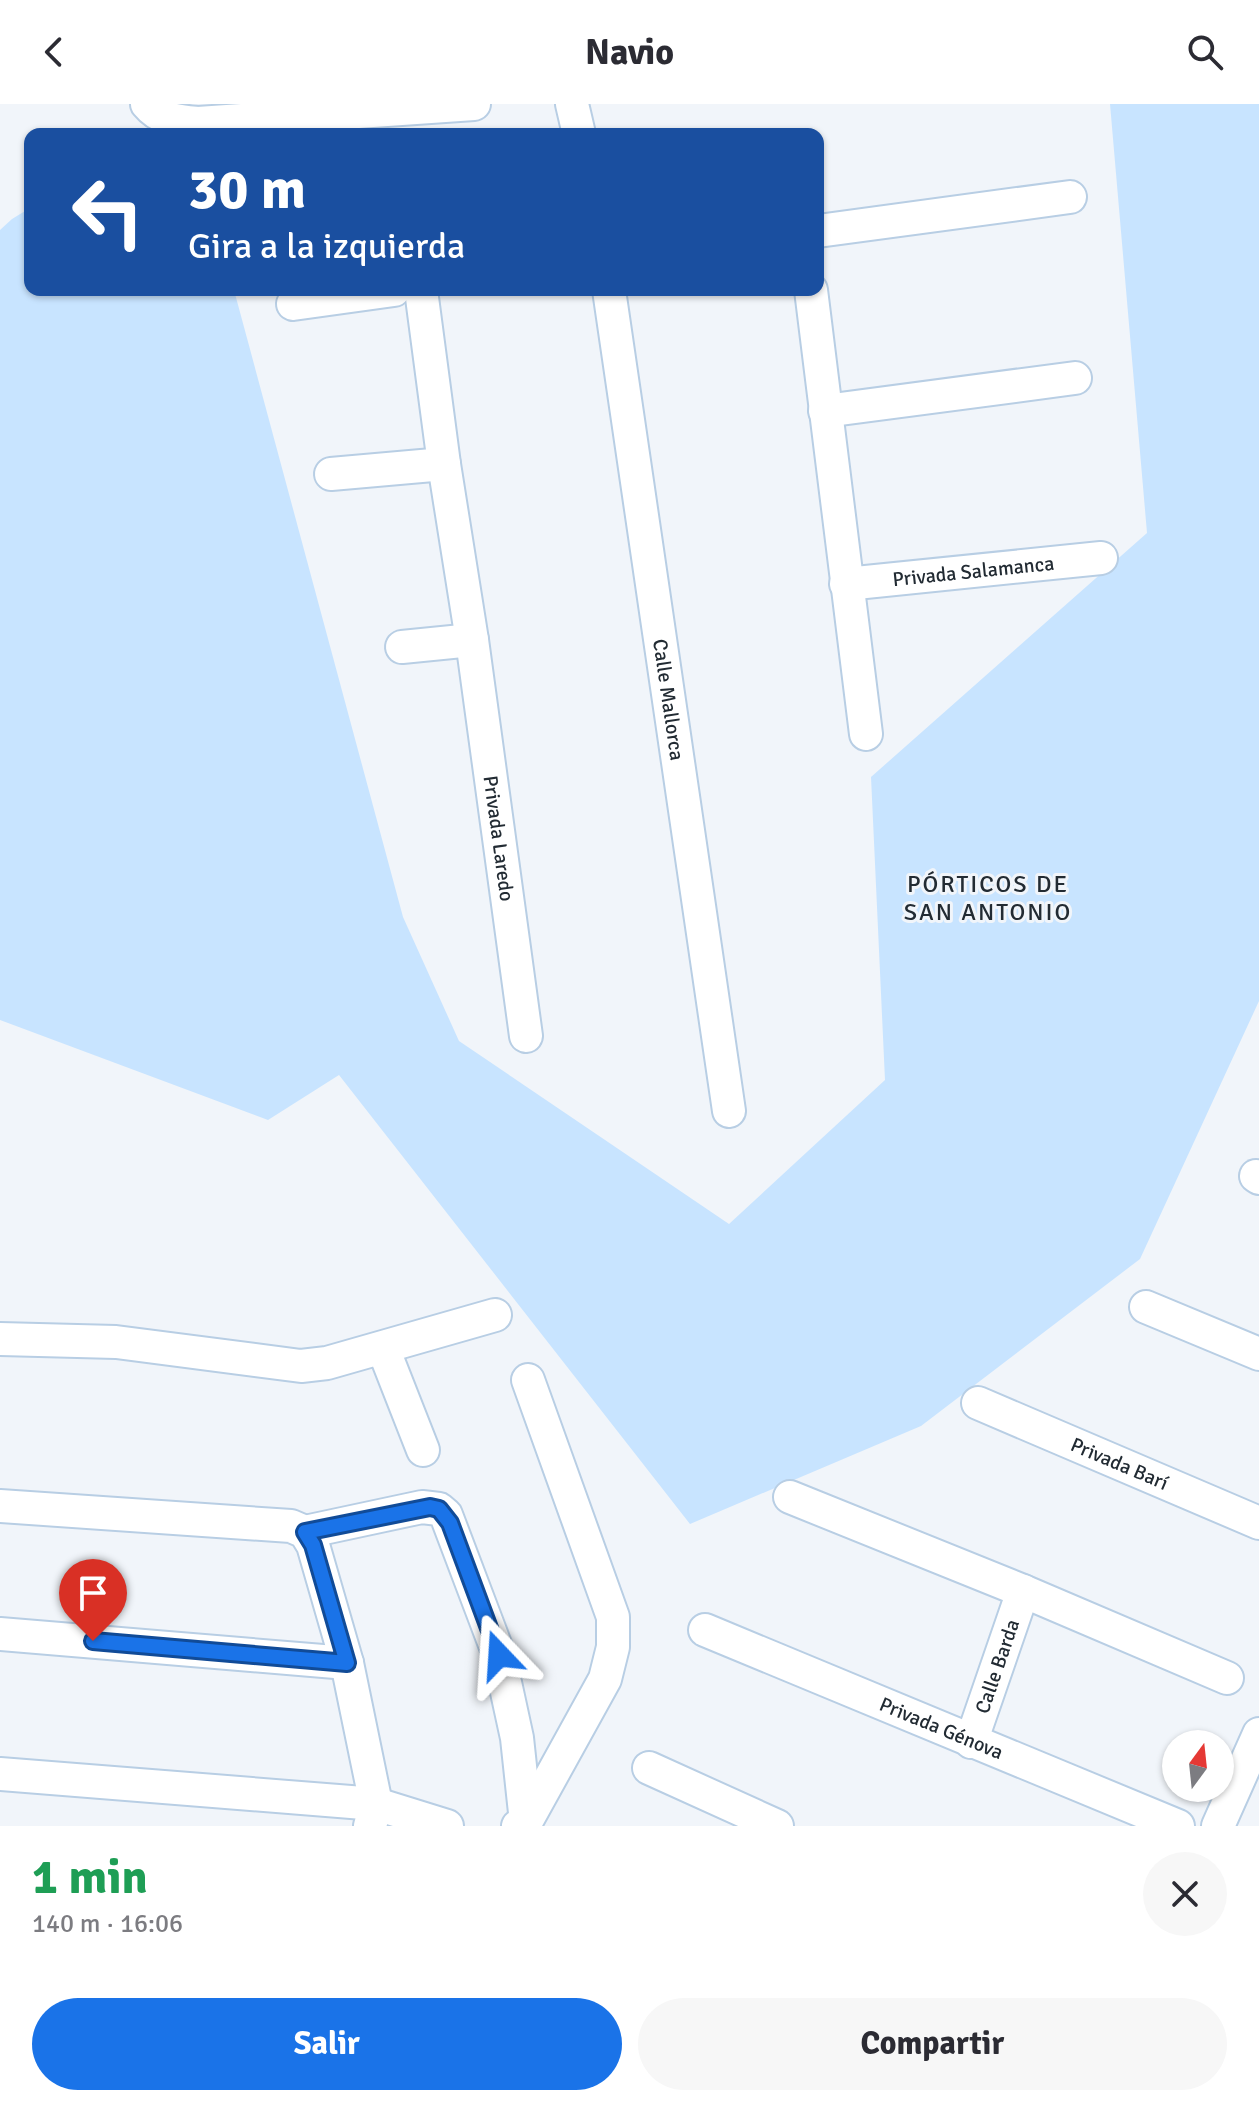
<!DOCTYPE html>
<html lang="es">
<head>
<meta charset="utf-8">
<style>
  body { margin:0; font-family:Signika,sans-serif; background:#f7f7f7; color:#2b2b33; height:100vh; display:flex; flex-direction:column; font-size:30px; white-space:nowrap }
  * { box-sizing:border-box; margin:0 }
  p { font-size:26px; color:#7c7c81 }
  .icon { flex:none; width:44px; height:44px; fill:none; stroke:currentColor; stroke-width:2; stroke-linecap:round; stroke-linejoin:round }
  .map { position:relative; height:1722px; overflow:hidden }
  .details { display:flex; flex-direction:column; background:#fff; flex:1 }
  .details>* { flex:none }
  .hud { position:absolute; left:24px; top:24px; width:800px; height:168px; border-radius:16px; box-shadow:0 2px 6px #0004; background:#1a4fa0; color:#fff; overflow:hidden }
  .needle { width:52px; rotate:15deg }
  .controls { position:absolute; left:1162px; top:1626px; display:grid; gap:16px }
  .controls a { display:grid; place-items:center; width:72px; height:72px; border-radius:50%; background:#fff; box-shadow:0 2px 6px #0004; font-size:40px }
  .pin { position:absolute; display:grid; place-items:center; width:68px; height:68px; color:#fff; margin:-82px -34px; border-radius:50% 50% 50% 0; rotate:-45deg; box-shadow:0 0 8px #0007 }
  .pin .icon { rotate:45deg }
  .me { position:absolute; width:88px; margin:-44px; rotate:340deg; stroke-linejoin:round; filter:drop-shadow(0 0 6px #0008) }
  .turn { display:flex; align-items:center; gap:28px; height:168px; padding:0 32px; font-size:36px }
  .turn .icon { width:104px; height:104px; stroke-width:2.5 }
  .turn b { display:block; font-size:56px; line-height:68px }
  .round { display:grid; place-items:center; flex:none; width:84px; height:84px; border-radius:42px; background:#f7f7f7 }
  .summary { display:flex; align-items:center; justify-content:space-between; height:136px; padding:0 32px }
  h1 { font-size:48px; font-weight:800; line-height:60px; color:#1e9e55 }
  .cta { display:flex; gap:16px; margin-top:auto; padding:16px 32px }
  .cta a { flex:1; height:92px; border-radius:48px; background:#1a73e8; color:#fff; font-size:32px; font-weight:800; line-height:92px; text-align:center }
  .cta a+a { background:#f7f7f7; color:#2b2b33 }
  header { display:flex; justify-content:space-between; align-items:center; height:104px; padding:0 32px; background:#fff; font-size:36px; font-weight:800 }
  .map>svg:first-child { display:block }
</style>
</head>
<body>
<header><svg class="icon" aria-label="back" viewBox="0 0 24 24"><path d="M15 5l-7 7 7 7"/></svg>Navio<svg class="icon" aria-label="search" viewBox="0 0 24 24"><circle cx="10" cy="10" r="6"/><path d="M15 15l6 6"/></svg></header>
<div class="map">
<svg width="1259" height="1722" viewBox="0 0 1259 1722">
  <rect width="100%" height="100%" fill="#f1f5fa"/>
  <!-- green -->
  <polygon fill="#c8e4ff" points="1110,0 1259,0 1259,897 1140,1155 921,1322 690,1420 339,971 268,1016 0,916 0,126 12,115 30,104 30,186 234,186 403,813 459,937 729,1120 885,976 871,673 1147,429"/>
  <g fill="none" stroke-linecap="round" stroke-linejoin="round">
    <!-- minor casing -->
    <g stroke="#b8cee4" stroke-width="36">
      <g id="minor">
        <path d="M147,0C160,16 178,17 198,19L474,0"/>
        <polyline points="572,0 579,30"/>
        <polyline points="818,127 1070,93"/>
        <path id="s1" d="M421,186L444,360L472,536L526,932"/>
        <path id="s2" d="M609,186L729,1007"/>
        <polyline points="811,186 866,630"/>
        <polyline points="293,200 394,186"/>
        <polyline points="825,307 1075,274"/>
        <polyline points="331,370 444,360"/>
        <path id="s3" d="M846,480L1101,454"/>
        <polyline points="402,543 472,536"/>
        <polyline points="1256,1072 1259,1074"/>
        <polyline points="1146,1203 1259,1250"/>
        <polyline points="0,1235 116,1238 301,1262 327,1259 495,1211"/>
        <polyline points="383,1244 423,1346"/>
        <path id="s4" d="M978,1299L1259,1419"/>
        <polyline points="790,1393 1023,1487 1227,1574"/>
        <polyline points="0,1402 291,1422 305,1428 313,1441 347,1559 376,1700 370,1722"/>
        <polyline points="305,1428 422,1403 439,1405 446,1411 499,1551 517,1634 526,1718"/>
        <path id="s5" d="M705,1526L1178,1722"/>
        <polyline points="0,1530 347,1559"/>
        <path id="s6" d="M971,1638L1023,1487"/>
        <polyline points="649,1664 777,1722"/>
        <polyline points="0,1670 376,1700 447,1722"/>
        <polyline points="518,1722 526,1718 605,1575 613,1543 613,1513 528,1276"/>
        <polyline points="1218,1722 1259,1630"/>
      </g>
    </g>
    <!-- minor -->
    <use href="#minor" stroke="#fff" stroke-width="32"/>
  </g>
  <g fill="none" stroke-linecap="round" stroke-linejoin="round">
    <!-- route casing -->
    <g stroke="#114b97" stroke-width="20">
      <polyline id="route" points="93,1537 347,1559 313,1441 305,1428 430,1403 439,1405 450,1419 499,1551"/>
    </g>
    <!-- route -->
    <use href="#route" stroke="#1a73e8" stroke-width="14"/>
  </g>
  <g text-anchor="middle" stroke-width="6" stroke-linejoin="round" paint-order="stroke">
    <!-- street labels -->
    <g font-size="20" fill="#222b33" stroke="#f1f5fa">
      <text dy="7" stroke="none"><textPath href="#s3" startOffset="128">Privada Salamanca</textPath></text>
      <text dy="7" stroke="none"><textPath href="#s2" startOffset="414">Calle Mallorca</textPath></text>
      <text dy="7" stroke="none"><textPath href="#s1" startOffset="554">Privada Laredo</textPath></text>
      <text dy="7" stroke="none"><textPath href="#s4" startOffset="154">Privada Barí</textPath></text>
      <text dy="7" stroke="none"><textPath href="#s6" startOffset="80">Calle Barda</textPath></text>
      <text dy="7" stroke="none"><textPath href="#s5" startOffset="256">Privada Génova</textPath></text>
    </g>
    <!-- quarter labels -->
    <g font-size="24" letter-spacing="2" fill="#222b33" stroke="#f1f5fa">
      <text x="988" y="788">PÓRTICOS DE<tspan x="988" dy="28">SAN ANTONIO</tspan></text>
    </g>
  </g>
</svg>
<div class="controls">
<a><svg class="needle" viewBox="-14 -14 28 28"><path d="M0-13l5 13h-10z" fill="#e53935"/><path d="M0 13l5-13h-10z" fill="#7c7c81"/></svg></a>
</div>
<div class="pin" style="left:93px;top:1537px;background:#d93025"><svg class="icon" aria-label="arrive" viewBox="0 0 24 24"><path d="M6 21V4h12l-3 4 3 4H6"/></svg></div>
<svg class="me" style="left:499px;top:1551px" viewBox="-20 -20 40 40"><path d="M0-17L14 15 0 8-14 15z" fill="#1a73e8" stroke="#fff" stroke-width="4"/></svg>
<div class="hud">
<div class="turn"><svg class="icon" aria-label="left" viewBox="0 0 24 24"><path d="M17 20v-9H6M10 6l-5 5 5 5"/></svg><div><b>30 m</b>Gira a la izquierda</div></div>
</div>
</div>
<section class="details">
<div class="summary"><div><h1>1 min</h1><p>140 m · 16:06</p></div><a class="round"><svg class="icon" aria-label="close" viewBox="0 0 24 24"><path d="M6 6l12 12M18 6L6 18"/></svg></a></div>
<div class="cta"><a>Salir</a><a>Compartir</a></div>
</section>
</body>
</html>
